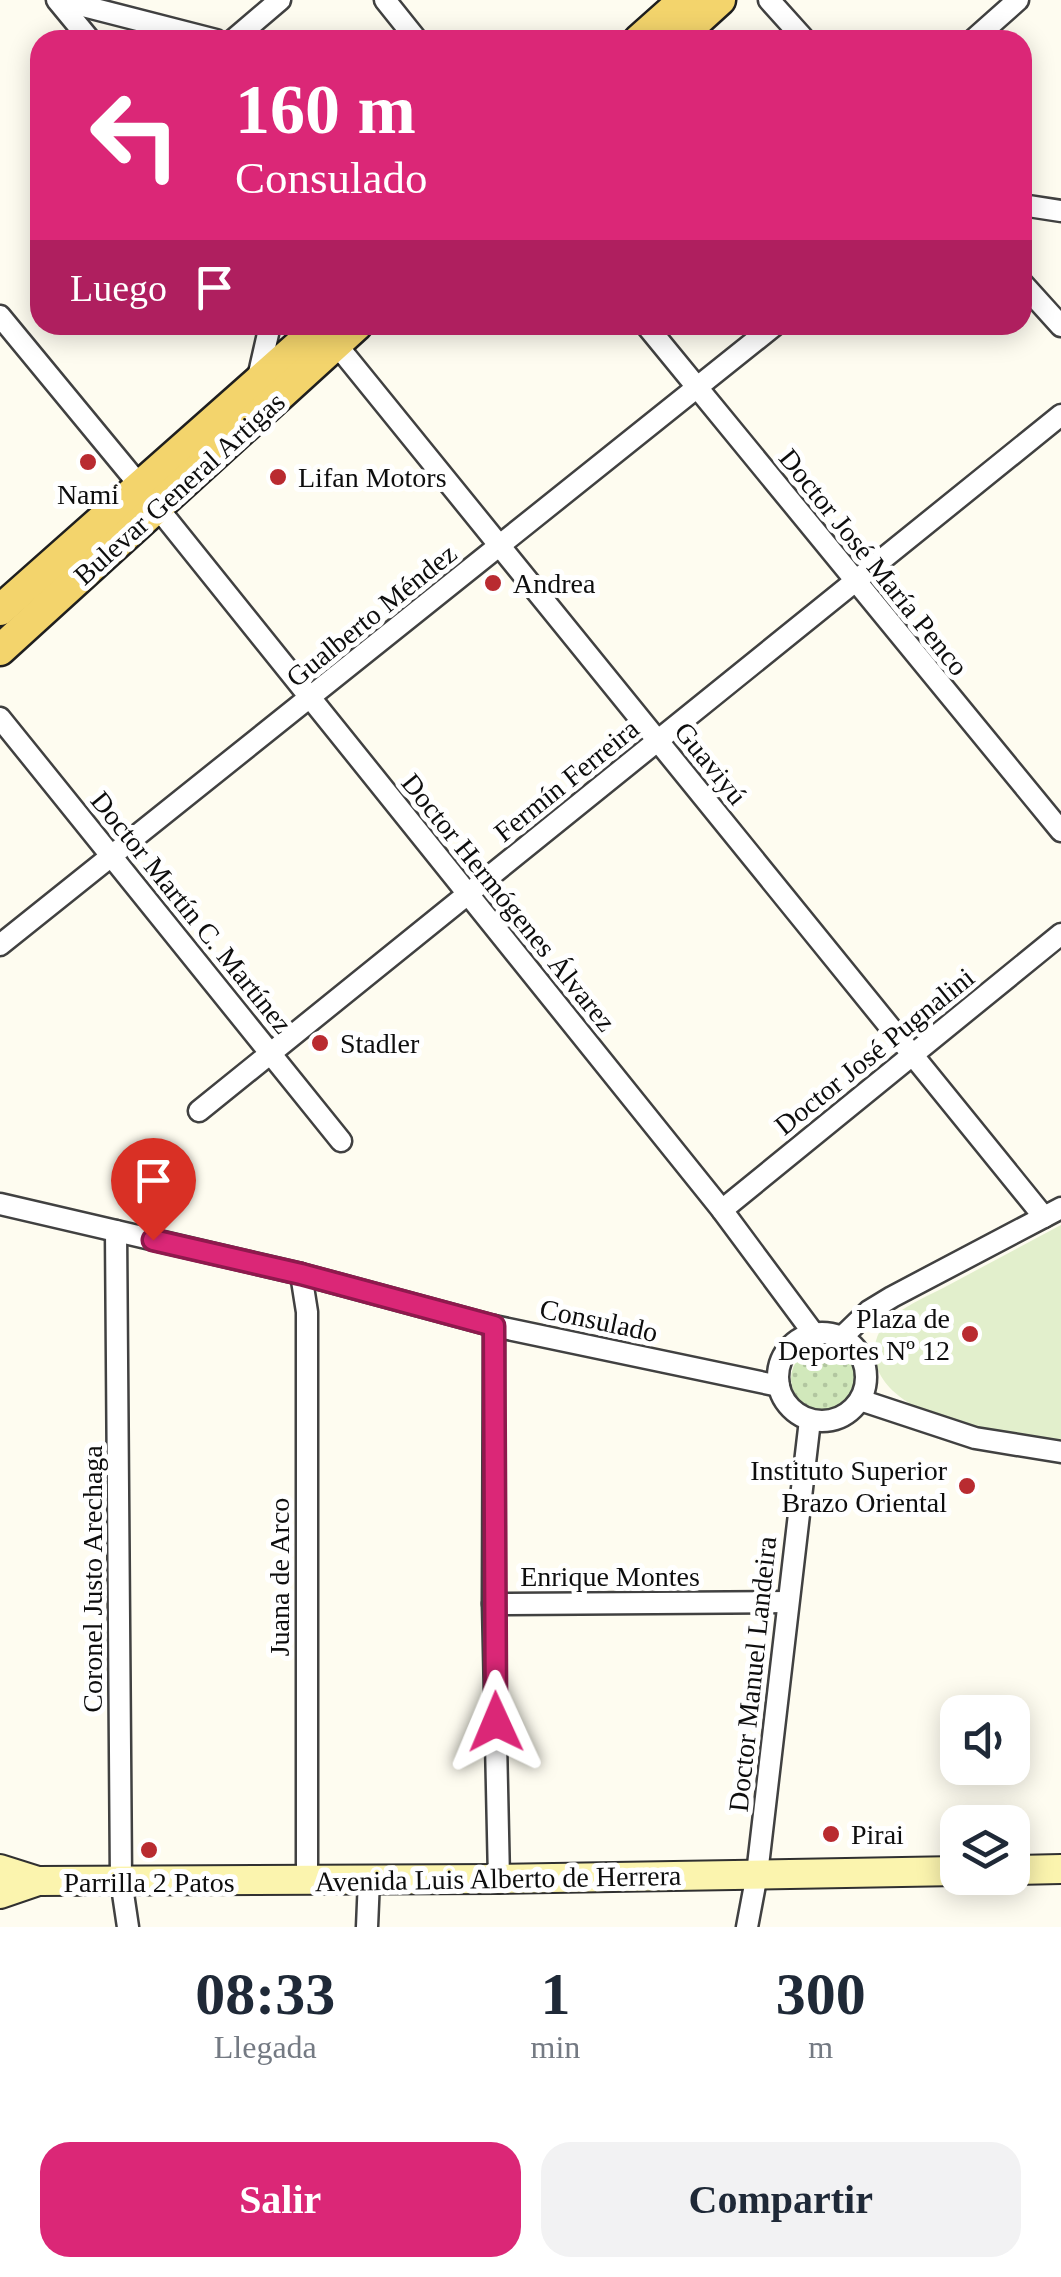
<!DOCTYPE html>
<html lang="es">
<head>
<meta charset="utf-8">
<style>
  body { margin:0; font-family:Georgia,serif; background:#f2f2f3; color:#1f2937; height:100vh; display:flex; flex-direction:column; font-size:38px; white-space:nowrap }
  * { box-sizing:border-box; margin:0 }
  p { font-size:32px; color:#747a83 }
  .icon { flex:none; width:55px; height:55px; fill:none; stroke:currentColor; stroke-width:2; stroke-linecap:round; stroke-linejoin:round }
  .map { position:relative; height:1927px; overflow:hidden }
  .sheet { display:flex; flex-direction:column; background:#fff; flex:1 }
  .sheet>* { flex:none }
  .guide { position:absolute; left:30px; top:30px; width:1002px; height:305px; border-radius:30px; box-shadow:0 5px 25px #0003; background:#db2777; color:#fff; overflow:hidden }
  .buttons { position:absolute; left:940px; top:1695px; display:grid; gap:20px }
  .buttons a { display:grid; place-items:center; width:90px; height:90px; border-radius:20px; background:#fff; box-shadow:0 5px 25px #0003; font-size:50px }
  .pin { position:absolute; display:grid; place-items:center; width:85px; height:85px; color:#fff; margin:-102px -42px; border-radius:50% 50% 50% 0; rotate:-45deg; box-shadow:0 0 10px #0007 }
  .pin .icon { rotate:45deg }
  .me { position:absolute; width:110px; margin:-55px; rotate:359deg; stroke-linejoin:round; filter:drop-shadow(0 0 8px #0008) }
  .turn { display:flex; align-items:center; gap:35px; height:210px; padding:0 40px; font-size:45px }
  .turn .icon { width:130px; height:130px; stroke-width:2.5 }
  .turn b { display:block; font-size:70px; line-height:85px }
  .then { display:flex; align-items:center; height:95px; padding:0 40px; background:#0003; gap:20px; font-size:38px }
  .eta { display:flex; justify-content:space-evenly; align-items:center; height:170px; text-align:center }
  .eta b { font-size:60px; font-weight:700; line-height:70px }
  .cta { display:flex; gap:20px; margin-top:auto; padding:20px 40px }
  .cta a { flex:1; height:115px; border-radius:30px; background:#db2777; color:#fff; font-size:40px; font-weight:700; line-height:115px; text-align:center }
  .cta a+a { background:#f2f2f3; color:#1f2937 }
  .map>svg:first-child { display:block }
</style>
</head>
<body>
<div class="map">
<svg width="1061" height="1927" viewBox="0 0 1061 1927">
  <defs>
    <pattern id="grass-dots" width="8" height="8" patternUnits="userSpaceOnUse" patternTransform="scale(2.5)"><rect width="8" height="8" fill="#d1e8bb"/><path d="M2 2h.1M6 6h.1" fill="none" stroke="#b2c6a0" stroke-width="1.8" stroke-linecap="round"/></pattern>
  </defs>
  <rect width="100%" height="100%" fill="#fefcf0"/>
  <!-- grass -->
  <circle fill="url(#grass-dots)" cx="823" cy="1379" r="32"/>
  <!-- pitch -->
  <path fill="#e2efcc" d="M1061,1225V1443C1010,1435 885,1422 875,1359C873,1346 877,1332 886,1323C901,1307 926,1297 945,1287C984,1266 1022,1246 1061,1225Z"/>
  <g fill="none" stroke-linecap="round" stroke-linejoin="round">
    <!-- street casing -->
    <g stroke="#414141" stroke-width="25">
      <g id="street">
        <polyline points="57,0 90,40"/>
        <polyline points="60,0 216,40"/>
        <polyline points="385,0 417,40"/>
        <polyline points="769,0 805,40"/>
        <polyline points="233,40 280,0"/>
        <polyline points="973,40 1018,0"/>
        <polyline points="1022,205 1061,211"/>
        <polyline points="1022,283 1061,326"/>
        <polyline points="0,316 141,487"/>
        <polyline points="646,325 1061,831"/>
        <polyline points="336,344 1044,1217"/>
        <polyline points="257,382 270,325"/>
        <polyline points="157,507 722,1210 814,1334"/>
        <polyline points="0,718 341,1141"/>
        <polyline points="0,945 775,325"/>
        <polyline points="199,1111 1061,415"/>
        <polyline points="0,1204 301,1274 494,1326 779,1386"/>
        <polyline points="722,1210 1061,934"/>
        <polyline points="116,1231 121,1880 128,1927"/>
        <polyline points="301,1274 307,1312 307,1880"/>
        <polyline points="494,1326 493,1604 499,1879"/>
        <circle cx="822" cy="1377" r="44"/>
        <polyline points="842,1337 869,1311 892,1297 1061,1208"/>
        <polyline points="860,1400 975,1438 1061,1452"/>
        <polyline points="493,1604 787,1602"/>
        <polyline points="367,1927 369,1879"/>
        <polyline points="747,1927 757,1874 810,1420"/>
      </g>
    </g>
    <!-- secondary casing -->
    <g stroke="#303030" stroke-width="32">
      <g id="secondary">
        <polyline points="0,1869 38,1881 499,1879 958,1871"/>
        <polyline points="1012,1870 1061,1869"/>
        <polyline points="0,1894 38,1881"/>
      </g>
    </g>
    <!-- primary casing -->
    <g stroke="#1f1f1f" stroke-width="35">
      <g id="primary">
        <polyline points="639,40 684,0"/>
        <polyline points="676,40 720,0"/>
        <polyline points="0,610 322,325"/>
        <polyline points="0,650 357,325"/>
      </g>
    </g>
    <!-- street -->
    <use href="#street" stroke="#fff" stroke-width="20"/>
    <!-- secondary -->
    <use href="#secondary" stroke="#fbf4ae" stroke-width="28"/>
    <!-- primary -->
    <use href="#primary" stroke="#f3d46c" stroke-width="30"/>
  </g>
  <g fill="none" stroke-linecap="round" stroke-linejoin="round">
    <!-- route casing -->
    <g stroke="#8e194d" stroke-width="25">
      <polyline id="route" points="153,1240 301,1274 494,1326 496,1722"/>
    </g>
    <!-- route -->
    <use href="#route" stroke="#db2777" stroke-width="18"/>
  </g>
  <!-- markers -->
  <g fill="#b92b30" stroke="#fff" stroke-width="4">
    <circle cx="88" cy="462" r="10"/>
    <circle cx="278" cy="477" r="10"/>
    <circle cx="493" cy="583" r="10"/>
    <circle cx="320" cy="1043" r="10"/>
    <circle cx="970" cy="1334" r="10"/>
    <circle cx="967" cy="1486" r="10"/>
    <circle cx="831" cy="1834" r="10"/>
    <circle cx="149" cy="1850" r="10"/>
  </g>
  <g text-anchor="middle" stroke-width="10" stroke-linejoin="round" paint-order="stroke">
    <!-- poi labels -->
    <g font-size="28" fill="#0e0e0e" stroke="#fff" text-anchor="start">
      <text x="298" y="487">Lifan Motors</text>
      <text x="88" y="504" text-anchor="middle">Nami</text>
      <text x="513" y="593">Andrea</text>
      <text x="340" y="1053">Stadler</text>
      <text x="950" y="1328" text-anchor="end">Plaza de<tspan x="950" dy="32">Deportes Nº 12</tspan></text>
      <text x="947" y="1480" text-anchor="end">Instituto Superior<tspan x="947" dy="32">Brazo Oriental</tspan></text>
      <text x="851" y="1844">Pirai</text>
      <text x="149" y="1892" text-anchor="middle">Parrilla 2 Patos</text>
    </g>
    <!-- street labels -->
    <g font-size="28" fill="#0e0e0e" stroke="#fff">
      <text transform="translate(179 488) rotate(-42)" y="10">Bulevar General Artigas</text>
      <text transform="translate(874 562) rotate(51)" y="10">Doctor José María Penco</text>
      <text transform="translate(371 615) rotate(-39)" y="10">Gualberto Méndez</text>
      <text transform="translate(711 763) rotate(51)" y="10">Guaviyú</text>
      <text transform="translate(566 780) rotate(-39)" y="10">Fermín Ferreira</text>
      <text transform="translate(509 902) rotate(51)" y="10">Doctor Hermógenes Álvarez</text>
      <text transform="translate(192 912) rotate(51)" y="10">Doctor Martín C. Martínez</text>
      <text transform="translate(874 1051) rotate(-39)" y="10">Doctor José Pugnalini</text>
      <text transform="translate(599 1320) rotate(12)" y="10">Consulado</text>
      <text x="610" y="1586">Enrique Montes</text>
      <text transform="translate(279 1577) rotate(-90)" y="10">Juana de Arco</text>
      <text transform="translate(92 1579) rotate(-90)" y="10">Coronel Justo Arechaga</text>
      <text transform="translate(752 1674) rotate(-84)" y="10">Doctor Manuel Landeira</text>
      <text transform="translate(498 1878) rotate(-1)" y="10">Avenida Luis Alberto de Herrera</text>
    </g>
  </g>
</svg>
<div class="buttons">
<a><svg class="icon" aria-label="sound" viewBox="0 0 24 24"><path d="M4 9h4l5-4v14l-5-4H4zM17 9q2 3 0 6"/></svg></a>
<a><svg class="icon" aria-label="layers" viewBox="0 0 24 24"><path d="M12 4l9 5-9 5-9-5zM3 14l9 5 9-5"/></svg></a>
</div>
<div class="pin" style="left:153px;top:1240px;background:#d93025"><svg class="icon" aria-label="arrive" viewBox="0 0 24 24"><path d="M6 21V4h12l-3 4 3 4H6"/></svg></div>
<svg class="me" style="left:496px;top:1722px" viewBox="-20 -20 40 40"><path d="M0-17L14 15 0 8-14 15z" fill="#db2777" stroke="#fff" stroke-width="4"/></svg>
<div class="guide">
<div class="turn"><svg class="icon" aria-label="left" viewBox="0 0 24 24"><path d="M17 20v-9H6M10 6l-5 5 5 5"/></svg><div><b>160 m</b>Consulado</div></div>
<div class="then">Luego<svg class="icon" aria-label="arrive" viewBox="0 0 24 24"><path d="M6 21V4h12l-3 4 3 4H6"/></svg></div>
</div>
</div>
<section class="sheet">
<div class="eta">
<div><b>08:33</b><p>Llegada</p></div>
<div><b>1</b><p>min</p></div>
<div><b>300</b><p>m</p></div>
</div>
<div class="cta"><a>Salir</a><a>Compartir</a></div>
</section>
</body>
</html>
